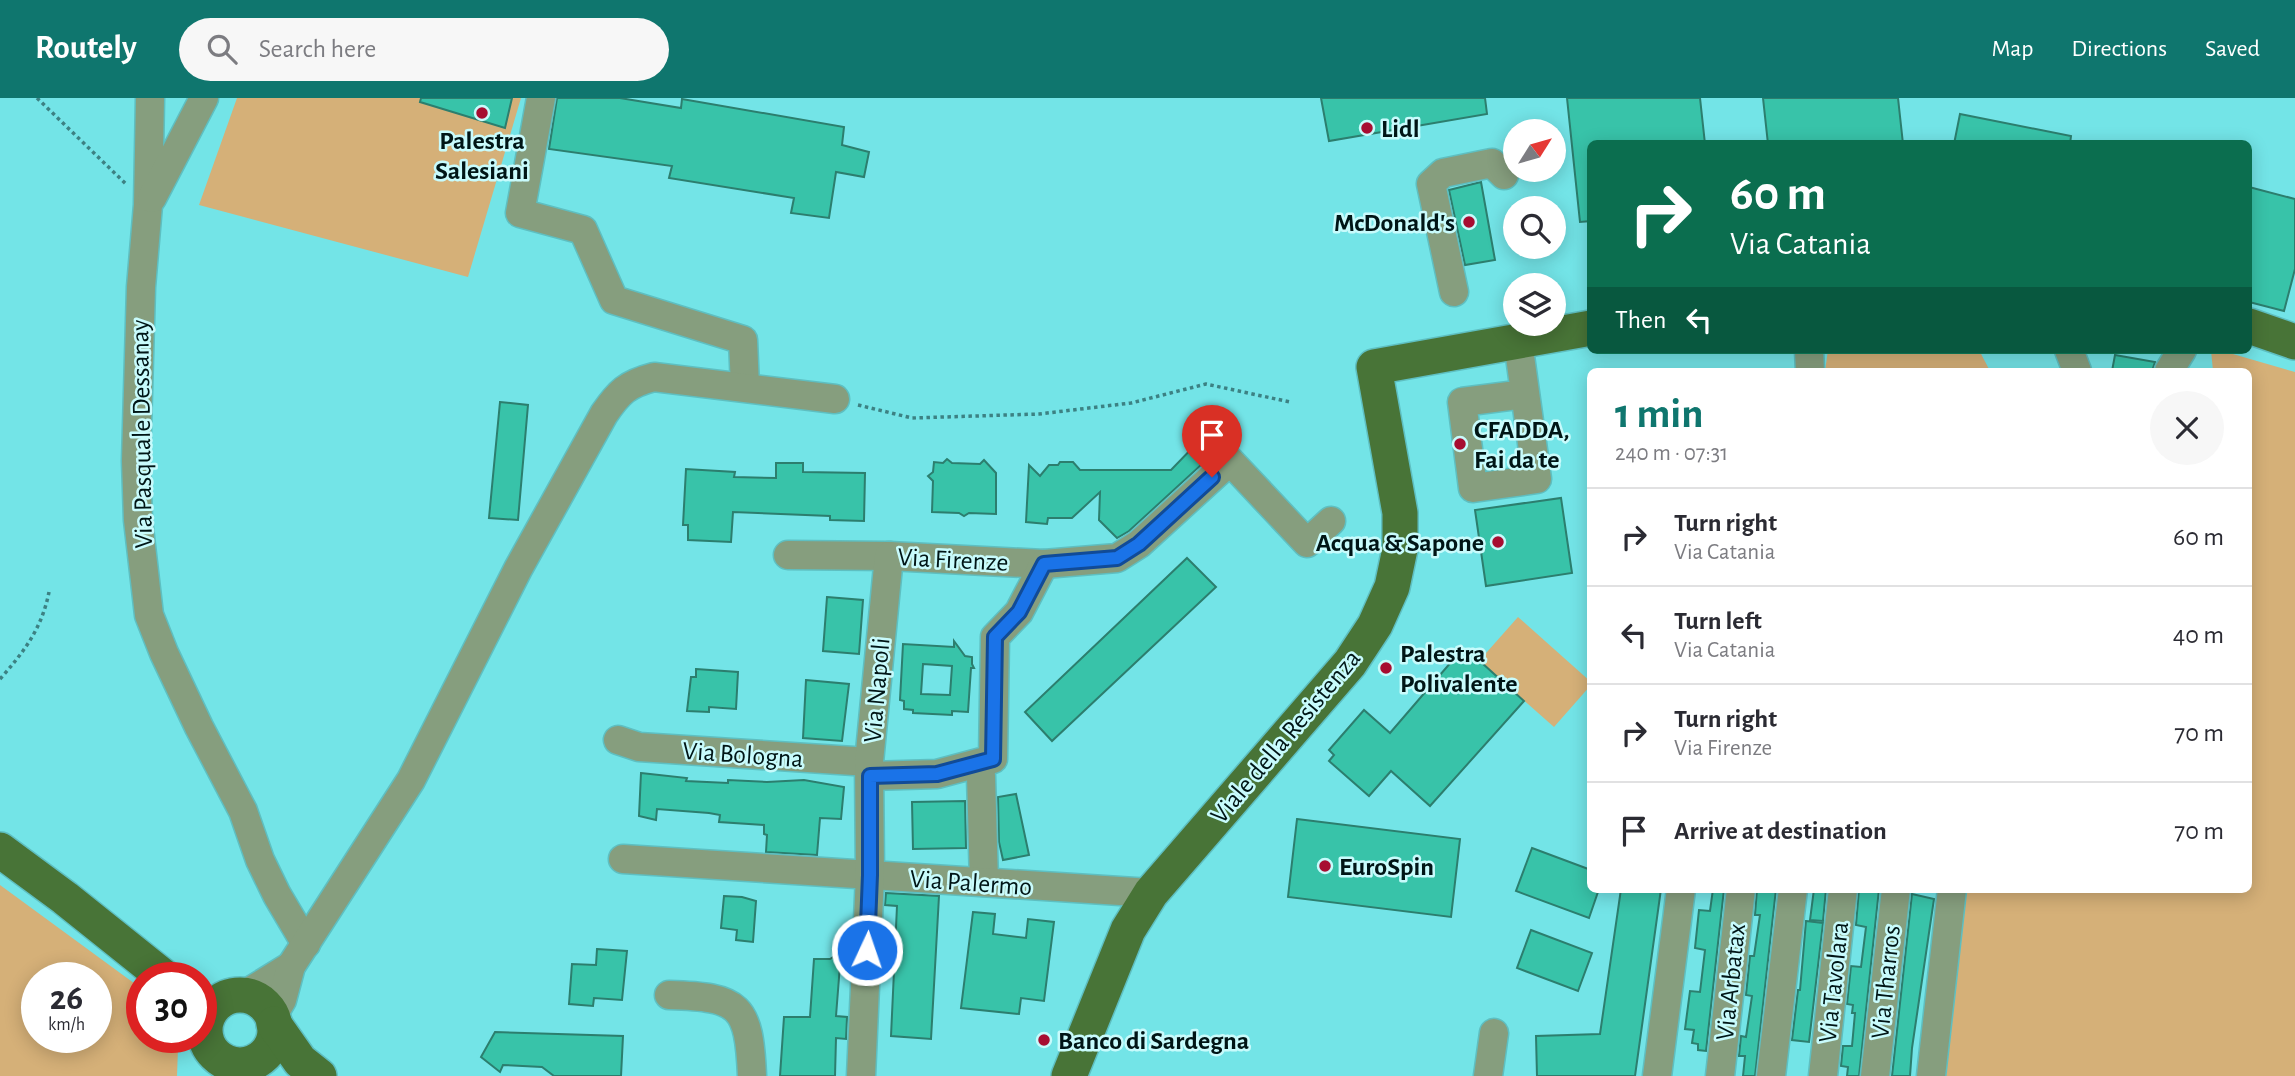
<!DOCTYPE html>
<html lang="en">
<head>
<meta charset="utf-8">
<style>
  body { margin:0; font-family:"Alegreya Sans",sans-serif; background:#f7f7f7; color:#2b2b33; height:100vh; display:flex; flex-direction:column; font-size:26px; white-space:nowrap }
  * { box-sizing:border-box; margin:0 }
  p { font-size:23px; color:#7c7c81 }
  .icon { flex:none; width:38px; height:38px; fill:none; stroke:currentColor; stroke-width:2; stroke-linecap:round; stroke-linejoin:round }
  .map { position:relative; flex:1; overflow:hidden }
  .sheet { position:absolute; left:1587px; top:270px; width:665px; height:525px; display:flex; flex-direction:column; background:#fff; border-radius:10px; box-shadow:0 4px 18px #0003 }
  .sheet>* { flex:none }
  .hud { position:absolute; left:1587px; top:42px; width:665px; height:214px; border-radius:10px; box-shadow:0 4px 18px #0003; background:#0b6e4f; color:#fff; overflow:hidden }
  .needle { width:46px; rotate:53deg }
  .tools { position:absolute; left:1503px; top:21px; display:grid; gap:14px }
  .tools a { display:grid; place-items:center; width:63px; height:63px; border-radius:50%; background:#fff; box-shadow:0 4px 18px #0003; font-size:35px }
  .speed { position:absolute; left:21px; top:864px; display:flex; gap:14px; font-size:35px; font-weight:700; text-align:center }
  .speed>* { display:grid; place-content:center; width:91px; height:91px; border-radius:50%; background:#fff; box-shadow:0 4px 18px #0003; line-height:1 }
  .speed small { font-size:18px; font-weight:400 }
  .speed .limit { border:10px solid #d22; background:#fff; color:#111 }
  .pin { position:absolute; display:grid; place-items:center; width:60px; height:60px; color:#fff; margin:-72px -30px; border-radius:50% 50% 50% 0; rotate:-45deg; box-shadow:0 0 7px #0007 }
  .pin .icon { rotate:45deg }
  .me { position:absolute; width:77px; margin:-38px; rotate:3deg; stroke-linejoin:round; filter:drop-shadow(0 0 5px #0008) }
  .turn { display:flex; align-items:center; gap:24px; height:147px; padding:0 28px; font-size:32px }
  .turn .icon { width:91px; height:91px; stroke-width:2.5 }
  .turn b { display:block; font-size:49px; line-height:60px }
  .then { display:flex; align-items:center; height:66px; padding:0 28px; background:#0003; gap:14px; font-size:26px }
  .round { display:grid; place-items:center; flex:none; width:74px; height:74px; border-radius:37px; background:#f7f7f7 }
  .headline { display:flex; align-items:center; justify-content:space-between; height:119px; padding:0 28px }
  h1 { font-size:42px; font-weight:600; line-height:52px; color:#0f766e }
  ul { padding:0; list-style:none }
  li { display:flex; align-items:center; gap:21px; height:98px; padding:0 28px; border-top:2px solid #e1e1e2 }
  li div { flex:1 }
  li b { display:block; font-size:26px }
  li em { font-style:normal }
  header { display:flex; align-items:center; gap:42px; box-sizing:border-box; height:98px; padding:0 35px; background:#0f766e; color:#fff }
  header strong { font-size:33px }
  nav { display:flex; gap:38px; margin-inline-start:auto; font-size:24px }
  .search { width:490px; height:63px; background:#f7f7f7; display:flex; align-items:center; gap:18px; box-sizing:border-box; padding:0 24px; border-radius:38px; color:#7c7c81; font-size:26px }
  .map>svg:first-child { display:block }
</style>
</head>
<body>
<header>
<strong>Routely</strong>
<div class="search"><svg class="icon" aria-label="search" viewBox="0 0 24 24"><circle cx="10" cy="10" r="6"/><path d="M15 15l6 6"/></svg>Search here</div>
<nav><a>Map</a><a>Directions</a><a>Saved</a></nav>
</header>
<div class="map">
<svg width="2295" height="978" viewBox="0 0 2295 978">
  <rect width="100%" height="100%" fill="#73e4e7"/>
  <!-- green -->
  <g fill="#d5b078" fill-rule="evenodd">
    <polygon points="237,0 521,0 468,179 199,107"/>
    <polygon points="1828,252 1979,252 1990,273 1825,273"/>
    <polygon points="2211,252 2219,252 2295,274 2295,978 1937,978 1961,791 2249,791 2249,273 2213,273"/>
    <polygon points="1518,519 1591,584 1591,587 1554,629 1479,563"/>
    <path d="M0,787L142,891V940H176L178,950L177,978H0ZM96,880V940H37V880Z"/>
  </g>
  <!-- building -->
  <g fill="#38c3a9" stroke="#2c7e6e" stroke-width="2" fill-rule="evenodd">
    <polygon points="421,0 512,0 505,30 420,4"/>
    <polygon points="557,0 620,0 681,10 682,1 844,29 842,47 869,54 864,79 836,74 829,120 791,115 794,100 669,80 672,68 549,51"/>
    <polygon points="1321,0 1485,0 1487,16 1329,43"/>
    <polygon points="1567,0 1700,0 1705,46 1591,46 1591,123 1580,124"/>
    <polygon points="1763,0 1898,0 1903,46 1768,46"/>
    <polygon points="1960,16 2071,38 2070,46 1954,46"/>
    <polygon points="1481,84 1495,162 1465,167 1449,92"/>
    <polygon points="2249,89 2295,101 2295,171 2284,213 2249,204"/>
    <polygon points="2115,257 2155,264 2152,273 2112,273"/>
    <polygon points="500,304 528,307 518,422 489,420"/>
    <polygon points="1200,342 1213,356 1129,433 1117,440 1099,422 1100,394 1072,420 1048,420 1047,426 1026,424 1029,367 1040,378 1049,367 1058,367 1060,364 1073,364 1080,372 1171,372"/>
    <polygon points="947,361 952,365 980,366 984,362 996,375 996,416 969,415 964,418 959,415 932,414 933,383 928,378 933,374 934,364 943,365"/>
    <polygon points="776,365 803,365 803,374 865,375 864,423 830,422 830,418 733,414 731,444 688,442 688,427 683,427 686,371 735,374 734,379 776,380"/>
    <polygon points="1561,400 1572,475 1486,488 1475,412"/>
    <polygon points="1187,460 1216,489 1052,643 1025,614"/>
    <polygon points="827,499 863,502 859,556 823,553"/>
    <path d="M954,543L965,558L972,559V566L974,570H971L968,614L952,613V617L913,615V612L904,611V603L900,602L903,546L954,549ZM923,566L952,568L950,597L921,596Z"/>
    <polygon points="1458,556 1465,563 1472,556 1524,603 1430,708 1391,673 1369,698 1329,663 1334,657 1329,652 1364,612 1390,635"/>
    <polygon points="696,571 738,574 736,611 709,609 709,614 687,613 691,579 696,579"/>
    <polygon points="806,582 849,586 842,643 803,640"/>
    <polygon points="641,675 687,680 686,683 728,685 728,682 767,684 804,682 844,689 841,721 820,720 817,757 766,754 767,737 764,736 764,727 719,724 720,717 709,715 657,711 656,722 639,718"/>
    <polygon points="1016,696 1029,757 1003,762 999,744 998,699"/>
    <polygon points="965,703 966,750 913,751 912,704"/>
    <polygon points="1297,721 1460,741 1451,819 1288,799"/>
    <polygon points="1532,750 1591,772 1591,791 1599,791 1589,820 1516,793"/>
    <polygon points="1621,791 1661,791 1635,978 1537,978 1536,938 1600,936"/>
    <polygon points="1713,791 1724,791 1706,953 1698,952 1698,946 1692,945 1694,932 1685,931 1690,893 1700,894 1705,852 1695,850 1699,812 1710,813"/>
    <polygon points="1757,791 1776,791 1755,978 1743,978 1745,958 1739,958 1741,938 1746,939 1752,898 1746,897 1750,858 1754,858 1760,817 1755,817"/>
    <polygon points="1814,791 1826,791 1823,823 1810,822"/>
    <polygon points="1859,791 1879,791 1859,978 1847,978 1848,969 1841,968 1843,948 1852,948 1855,915 1852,915 1853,907 1847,906 1851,868 1861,869 1866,829 1856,827"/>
    <polygon points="886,795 939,798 931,941 891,938 897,808 885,807"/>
    <polygon points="1912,796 1934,801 1912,950 1910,978 1892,978"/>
    <polygon points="724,798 742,799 756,803 753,844 736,842 737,832 721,830"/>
    <polygon points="973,814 995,816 993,836 1026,840 1028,821 1054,824 1044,903 1021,900 1019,916 961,910"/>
    <polygon points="1806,823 1823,825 1809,944 1792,942 1798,892 1800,892"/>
    <polygon points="1531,832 1592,855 1578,893 1517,870"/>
    <polygon points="597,851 627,853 622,902 594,900 593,908 569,906 572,866 596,867"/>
    <polygon points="841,854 836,918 847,919 846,941 836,940 835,978 780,978 784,919 810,919 814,861 830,861"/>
    <polygon points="495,934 623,938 621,978 554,978 542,969 503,967 500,974 481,959"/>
  </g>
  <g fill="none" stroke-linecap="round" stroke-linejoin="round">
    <!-- minor casing -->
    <g stroke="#5ebfc1" stroke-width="31">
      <g id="minor">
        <polyline points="150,0 148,107 141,189 136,363 138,422 149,517 164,555 199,629 243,713 260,762 277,797 306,846"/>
        <polyline points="541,0 520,115 583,132 614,202 743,242 745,289"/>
        <polyline points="152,100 204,0"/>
        <polyline points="1454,194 1431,86 1443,75 1492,65 1504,77"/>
        <polyline points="1518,244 1537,381 1473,390 1462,304 1525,296"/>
        <polyline points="1809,252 1810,273"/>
        <polyline points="2069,252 2077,273"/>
        <polyline points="2169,273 2182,252"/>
        <polyline points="788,457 889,458 1044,466 1117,460 1139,446 1230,363 1307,445 1331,423"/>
        <polyline points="618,642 639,649 869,664"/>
        <polyline points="870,678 937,676 993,661 995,539 1019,514 1044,466"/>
        <polyline points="981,678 984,784"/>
        <polyline points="623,761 1151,795"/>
        <polyline points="244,897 291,868"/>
        <path d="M669,897C740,899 749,907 752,978"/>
        <path d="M272,919L282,902L291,868L411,682L518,471L604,316C619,294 627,286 654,279L835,301"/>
        <polyline points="861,978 870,777 869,664 889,458"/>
        <polyline points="1488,978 1494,935"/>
        <polyline points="1657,978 1681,791"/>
        <polyline points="1720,978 1741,791"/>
        <polyline points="1771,978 1793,791"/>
        <polyline points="1823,978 1843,791"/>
        <polyline points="1875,978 1896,791"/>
        <polyline points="1931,978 1952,791"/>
      </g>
    </g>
    <!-- major casing -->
    <g stroke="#5ebfc1" stroke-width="38">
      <g id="major">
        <polyline points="2249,228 2295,244"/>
        <polyline points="0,752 65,800 165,880"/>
        <circle cx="240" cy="932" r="35"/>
        <polyline points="274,926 300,963 319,978"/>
        <polyline points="1069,978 1128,832 1151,795 1350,565 1375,527 1392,489 1400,451 1400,415 1374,269 1591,230"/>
      </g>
    </g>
    <!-- path -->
    <g stroke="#3c8183" stroke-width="3.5" stroke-dasharray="3.5 3.5" stroke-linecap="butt">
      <polyline points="37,0 126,86"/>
      <polyline points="858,307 912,320 1039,316 1131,305 1206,286 1290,304"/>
      <path d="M0,581C24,554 42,530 49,494"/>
    </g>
    <!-- minor -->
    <use href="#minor" stroke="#869e7e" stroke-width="28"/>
    <!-- major -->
    <use href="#major" stroke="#487437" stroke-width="35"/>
  </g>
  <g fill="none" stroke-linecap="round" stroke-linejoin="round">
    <!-- route casing -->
    <g stroke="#114b97" stroke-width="18">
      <polyline id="route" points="867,852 870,777 870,678 937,676 993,661 995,539 1019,514 1044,466 1117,460 1139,446 1212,379"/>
    </g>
    <!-- route -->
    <use href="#route" stroke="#1a73e8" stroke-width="12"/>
  </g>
  <!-- markers -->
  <g fill="#a70d31" stroke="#c8fbfc" stroke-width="2.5">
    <circle cx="482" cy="15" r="7"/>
    <circle cx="1367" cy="30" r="7"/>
    <circle cx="1469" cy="124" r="7"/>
    <circle cx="1460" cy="346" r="7"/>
    <circle cx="1498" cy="444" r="7"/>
    <circle cx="1386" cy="570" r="7"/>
    <circle cx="1325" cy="768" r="7"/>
    <circle cx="1044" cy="942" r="7"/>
  </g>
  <g text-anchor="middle" stroke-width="5" stroke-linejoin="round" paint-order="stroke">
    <!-- poi labels -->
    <g font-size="26" font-weight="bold" fill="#001516" stroke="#c8fbfc" text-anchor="start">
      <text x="1381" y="39">Lidl</text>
      <text x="482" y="51" text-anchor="middle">Palestra<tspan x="482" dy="30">Salesiani</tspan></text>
      <text x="1455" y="133" text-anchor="end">McDonald's</text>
      <text x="1474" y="340">CFADDA,<tspan x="1474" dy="30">Fai da te</tspan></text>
      <text x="1484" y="453" text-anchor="end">Acqua &amp; Sapone</text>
      <text x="1400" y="564">Palestra<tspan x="1400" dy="30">Polivalente</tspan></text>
      <text x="1339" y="777">EuroSpin</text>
      <text x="1058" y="951">Banco di Sardegna</text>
    </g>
    <!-- street labels -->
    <g font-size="26" fill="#001516" stroke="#c8fbfc">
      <text transform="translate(141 336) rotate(-91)" y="9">Via Pasquale Dessanay</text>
      <text transform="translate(953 461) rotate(3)" y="9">Via Firenze</text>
      <text transform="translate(876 592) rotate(-85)" y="9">Via Napoli</text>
      <text transform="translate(1285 638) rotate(-50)" y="9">Viale della Resistenza</text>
      <text transform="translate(743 656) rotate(4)" y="9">Via Bologna</text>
      <text transform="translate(971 784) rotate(4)" y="9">Via Palermo</text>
      <text transform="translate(1730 884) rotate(-84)" y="9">Via Arbatax</text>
      <text transform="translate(1833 884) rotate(-84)" y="9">Via Tavolara</text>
      <text transform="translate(1885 884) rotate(-84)" y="9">Via Tharros</text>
    </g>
  </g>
</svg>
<div class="tools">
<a><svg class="needle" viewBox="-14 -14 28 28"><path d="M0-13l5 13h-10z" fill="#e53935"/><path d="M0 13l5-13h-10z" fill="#7c7c81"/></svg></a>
<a><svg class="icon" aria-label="search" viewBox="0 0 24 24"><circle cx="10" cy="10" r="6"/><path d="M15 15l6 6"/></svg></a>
<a><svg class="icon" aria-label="layers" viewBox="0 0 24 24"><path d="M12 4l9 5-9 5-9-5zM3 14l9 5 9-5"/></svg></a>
</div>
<div class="speed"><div>26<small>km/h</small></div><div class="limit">30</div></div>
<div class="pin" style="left:1212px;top:379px;background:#d93025"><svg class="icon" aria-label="arrive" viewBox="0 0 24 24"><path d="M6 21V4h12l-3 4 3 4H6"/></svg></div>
<svg class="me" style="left:867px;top:852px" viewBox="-20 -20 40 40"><circle r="17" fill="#1a73e8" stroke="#fff" stroke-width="3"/><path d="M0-11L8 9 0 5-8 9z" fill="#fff"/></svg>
<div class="hud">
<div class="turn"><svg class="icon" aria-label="right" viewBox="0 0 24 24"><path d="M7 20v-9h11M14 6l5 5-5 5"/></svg><div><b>60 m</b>Via Catania</div></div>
<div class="then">Then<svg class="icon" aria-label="left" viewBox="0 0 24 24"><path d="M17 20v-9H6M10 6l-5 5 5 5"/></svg></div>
</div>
<section class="sheet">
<div class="headline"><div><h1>1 min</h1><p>240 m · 07:31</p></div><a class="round"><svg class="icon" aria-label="close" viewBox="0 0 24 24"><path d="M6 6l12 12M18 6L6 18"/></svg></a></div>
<ul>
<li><svg class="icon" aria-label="right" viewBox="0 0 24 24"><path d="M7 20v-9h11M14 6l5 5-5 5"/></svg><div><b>Turn right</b><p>Via Catania</p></div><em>60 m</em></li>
<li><svg class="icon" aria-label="left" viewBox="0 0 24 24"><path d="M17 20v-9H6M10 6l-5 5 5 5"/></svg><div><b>Turn left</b><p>Via Catania</p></div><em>40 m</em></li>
<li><svg class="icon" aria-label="right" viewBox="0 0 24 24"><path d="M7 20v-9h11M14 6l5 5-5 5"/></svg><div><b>Turn right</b><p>Via Firenze</p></div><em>70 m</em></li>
<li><svg class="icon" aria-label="arrive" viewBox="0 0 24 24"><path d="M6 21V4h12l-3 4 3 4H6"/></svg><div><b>Arrive at destination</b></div><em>70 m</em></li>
</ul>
</section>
</div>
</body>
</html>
